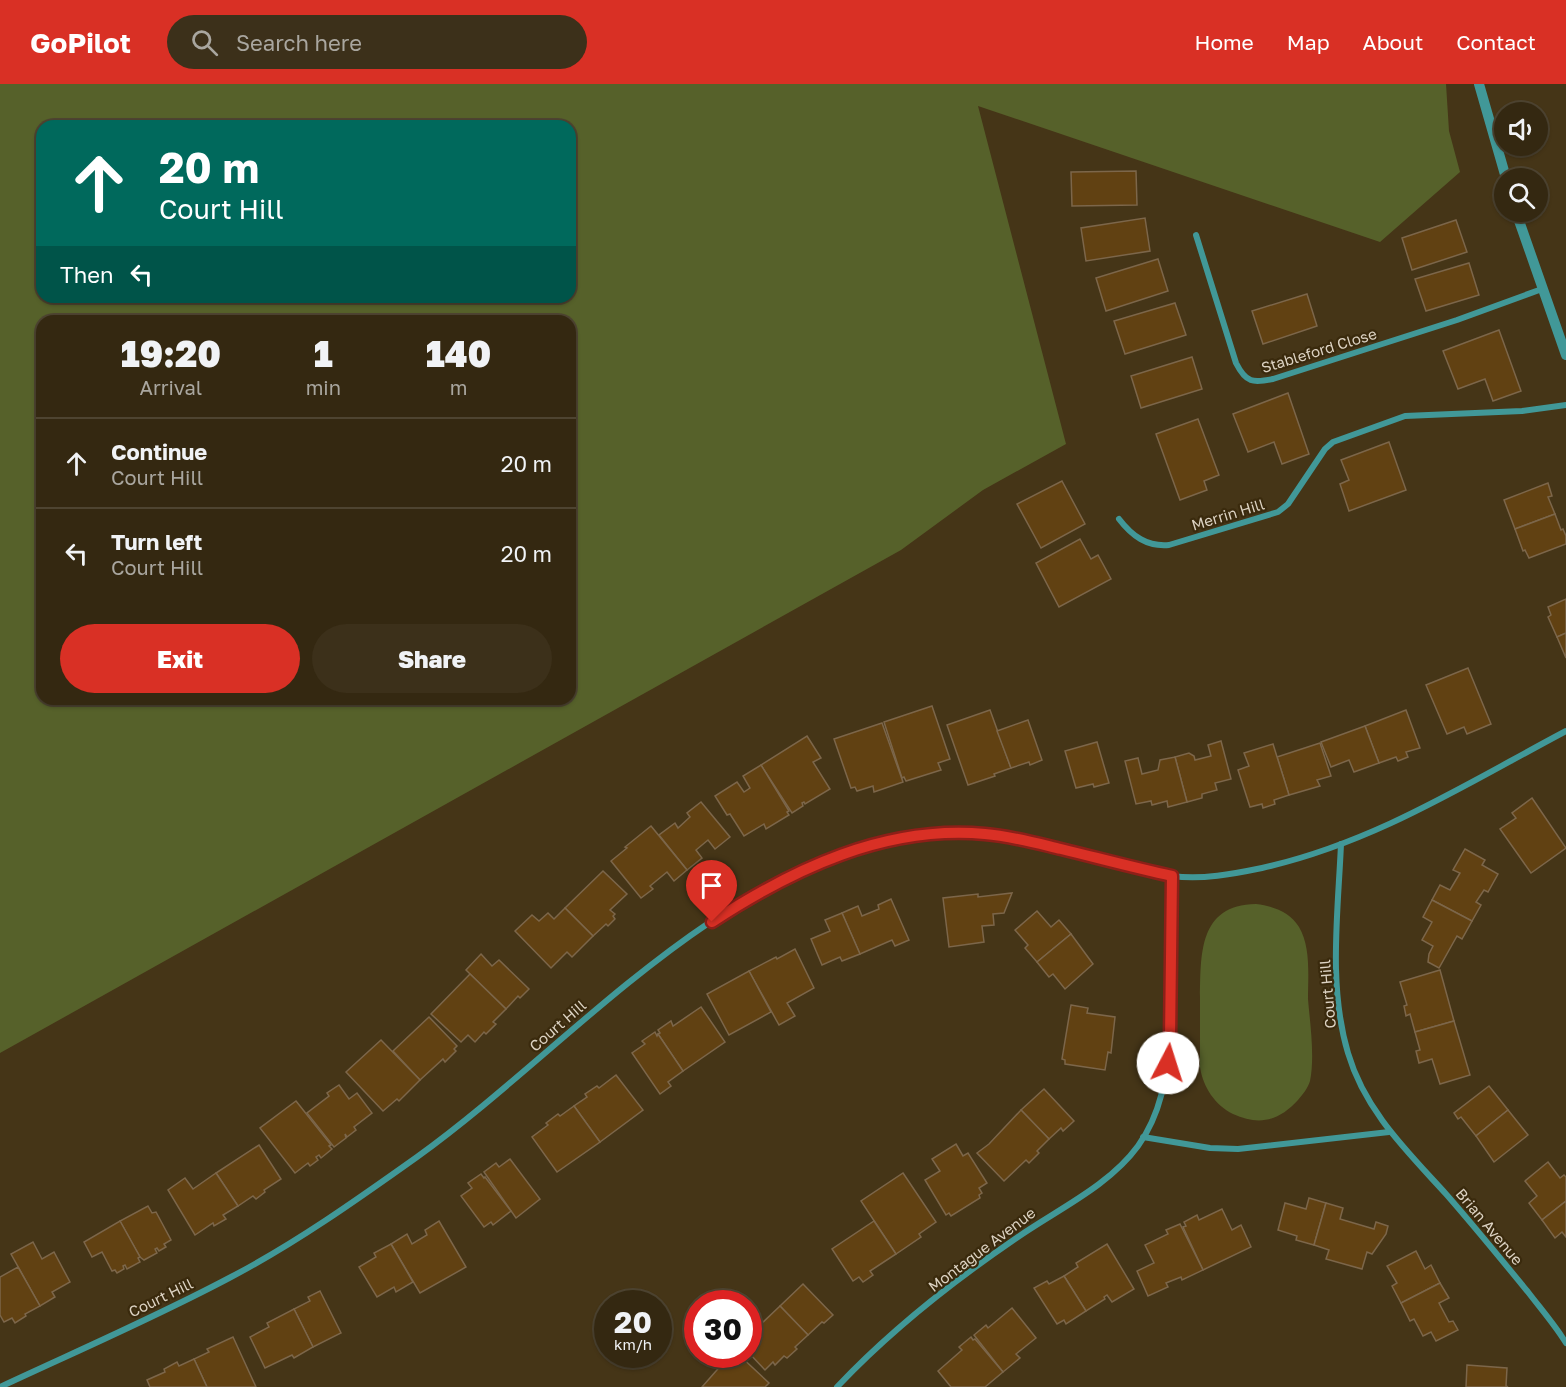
<!DOCTYPE html>
<html lang="en">
<head>
<meta charset="utf-8">
<style>
  body { margin:0; font-family:"Golos Text",sans-serif; background:#3c301a; color:#f1f3f6; height:100vh; display:flex; flex-direction:column; font-size:22px; white-space:nowrap }
  * { box-sizing:border-box; margin:0 }
  p { font-size:20px; color:#a9a69f }
  .icon { flex:none; width:33px; height:33px; fill:none; stroke:currentColor; stroke-width:2; stroke-linecap:round; stroke-linejoin:round }
  .map { position:relative; flex:1; overflow:hidden }
  .details { position:absolute; left:36px; top:231px; width:540px; height:390px; display:flex; flex-direction:column; background:#342811; border-radius:18px; box-shadow:0 2px 4px #0004,0 0 0 2px #4e4431 }
  .details>* { flex:none }
  .hud { position:absolute; left:36px; top:36px; width:540px; height:183px; border-radius:18px; box-shadow:0 2px 4px #0004,0 0 0 2px #4e4431; background:#00695c; color:#fff; overflow:hidden }
  .buttons { position:absolute; left:1494px; top:18px; display:grid; gap:12px }
  .buttons a { display:grid; place-items:center; width:54px; height:54px; border-radius:50%; background:#342811; box-shadow:0 2px 4px #0004,0 0 0 2px #4e4431; font-size:30px }
  .speed { position:absolute; left:594px; top:1206px; display:flex; gap:12px; font-size:30px; font-weight:700; text-align:center }
  .speed>* { display:grid; place-content:center; width:78px; height:78px; border-radius:50%; background:#342811; box-shadow:0 2px 4px #0004,0 0 0 2px #4e4431; line-height:1 }
  .speed small { font-size:15px; font-weight:400 }
  .speed .limit { border:9px solid #d22; background:#fff; color:#111 }
  .pin { position:absolute; display:grid; place-items:center; width:51px; height:51px; color:#fff; margin:-62px -26px; border-radius:50% 50% 50% 0; rotate:-45deg; box-shadow:0 0 6px #0007 }
  .pin .icon { rotate:45deg }
  .me { position:absolute; width:66px; margin:-33px; rotate:5deg; stroke-linejoin:round; filter:drop-shadow(0 0 4px #0008) }
  .turn { display:flex; align-items:center; gap:21px; height:126px; padding:0 24px; font-size:27px }
  .turn .icon { width:78px; height:78px; stroke-width:2.5 }
  .turn b { display:block; font-size:42px; line-height:51px }
  .then { display:flex; align-items:center; height:57px; padding:0 24px; background:#0003; gap:12px; font-size:22px }
  .eta { display:flex; justify-content:space-evenly; align-items:center; height:102px; text-align:center }
  .eta b { font-size:36px; font-weight:800; line-height:42px }
  .action { display:flex; gap:12px; margin-top:auto; padding:12px 24px }
  .action a { flex:1; height:69px; border-radius:36px; background:#d93025; color:#fff; font-size:24px; font-weight:800; line-height:69px; text-align:center }
  .action a+a { background:#3c301a; color:#f1f3f6 }
  ul { padding:0; list-style:none }
  li { display:flex; align-items:center; gap:18px; height:90px; padding:0 24px; border-top:2px solid #4e4431 }
  li div { flex:1 }
  li b { display:block; font-size:22px }
  li em { font-style:normal }
  header { display:flex; align-items:center; gap:36px; box-sizing:border-box; height:84px; padding:0 30px; background:#d93025; color:#fff }
  header strong { font-size:28px }
  nav { display:flex; gap:33px; margin-inline-start:auto; font-size:21px }
  .search { width:420px; height:54px; background:#3c301a; display:flex; align-items:center; gap:15px; box-sizing:border-box; padding:0 21px; border-radius:33px; color:#a9a69f; font-size:22px }
  .map>svg:first-child { display:block }
</style>
</head>
<body>
<header>
<strong>GoPilot</strong>
<div class="search"><svg class="icon" aria-label="search" viewBox="0 0 24 24"><circle cx="10" cy="10" r="6"/><path d="M15 15l6 6"/></svg>Search here</div>
<nav><a>Home</a><a>Map</a><a>About</a><a>Contact</a></nav>
</header>
<div class="map">
<svg width="1566" height="1303" viewBox="0 0 1566 1303">
  <rect width="100%" height="100%" fill="#453517"/>
  <!-- green -->
  <g fill="#56612a" fill-rule="evenodd">
    <path d="M0,0H1446L1449,47L1460,88L1380,158L978,22L1066,360L983,406L901,466L0,969ZM42,42H570V213H42ZM42,237H570V615H42Z"/>
    <path d="M1256,820C1273,822 1290,828 1299,843C1311,863 1308,892 1308,915C1310,939 1315,973 1310,997C1308,1004 1303,1010 1298,1016C1279,1037 1259,1042 1233,1030C1215,1021 1203,1003 1200,983C1200,960 1200,937 1200,913C1201,871 1198,821 1256,820Z"/>
  </g>
  <!-- building -->
  <g fill="#614112" stroke="#7c664a" stroke-width="1.5">
    <polygon points="1136,87 1137,121 1072,122 1071,88"/>
    <polygon points="1145,134 1150,167 1086,177 1081,144"/>
    <polygon points="1456,136 1467,168 1412,186 1402,154"/>
    <polygon points="1158,175 1168,207 1106,227 1096,194"/>
    <polygon points="1469,179 1479,211 1426,227 1415,195"/>
    <polygon points="1307,210 1317,242 1263,260 1252,227"/>
    <polygon points="1175,219 1186,251 1125,270 1114,237"/>
    <polygon points="1499,246 1521,307 1493,317 1485,295 1458,305 1443,267"/>
    <polygon points="1192,273 1202,305 1141,324 1131,292"/>
    <polygon points="1288,309 1309,370 1282,380 1274,358 1248,368 1233,330"/>
    <polygon points="1198,335 1219,391 1204,397 1207,406 1180,416 1156,350"/>
    <polygon points="1389,358 1406,406 1349,427 1340,400 1349,396 1341,376"/>
    <polygon points="1062,397 1085,440 1041,464 1017,420"/>
    <polygon points="1548,399 1552,412 1548,413 1555,430 1515,445 1504,416"/>
    <polygon points="1555,430 1561,446 1563,445 1566,452 1566,460 1529,474 1525,466 1523,467 1515,445"/>
    <polygon points="1080,455 1091,475 1098,471 1111,495 1059,523 1036,479"/>
    <polygon points="1566,515 1566,549 1557,553 1548,533 1551,531 1548,523"/>
    <polygon points="1566,549 1566,574 1557,553"/>
    <polygon points="1468,584 1491,640 1467,650 1464,643 1447,650 1426,601"/>
    <polygon points="932,622 950,675 938,679 941,686 906,697 904,693 902,694 884,638"/>
    <polygon points="990,626 1011,684 994,690 995,692 968,701 947,641"/>
    <polygon points="1406,626 1420,664 1406,668 1408,673 1398,677 1396,673 1379,679 1365,642"/>
    <polygon points="1028,636 1042,676 1030,681 1029,678 1011,684 997,647"/>
    <polygon points="882,639 903,698 874,708 873,702 857,707 855,703 851,704 834,655"/>
    <polygon points="1365,642 1379,679 1354,688 1349,676 1331,683 1321,658"/>
    <polygon points="807,652 821,674 813,678 830,705 805,720 804,718 802,719 803,722 792,729 761,681"/>
    <polygon points="1221,657 1231,695 1215,699 1217,706 1202,710 1202,714 1187,718 1175,673 1189,669 1194,672 1195,676 1211,672 1208,661"/>
    <polygon points="1097,658 1109,699 1094,703 1093,700 1076,704 1065,667"/>
    <polygon points="1320,659 1331,692 1317,696 1320,702 1289,711 1277,673"/>
    <polygon points="1273,660 1289,711 1274,716 1275,720 1263,724 1262,720 1250,723 1238,686 1249,682 1244,669"/>
    <polygon points="1175,673 1187,718 1168,723 1167,717 1152,721 1151,717 1136,720 1125,677 1138,674 1142,690 1158,686 1160,676"/>
    <polygon points="761,681 789,727 787,728 789,731 766,745 764,740 744,752 730,730 727,731 715,712 737,698 744,708 750,704 743,692"/>
    <polygon points="1532,714 1566,764 1531,789 1500,745 1516,734 1512,729"/>
    <polygon points="701,718 730,753 715,765 708,756 696,766 702,774 687,786 659,751 675,739 678,744 690,733 687,729"/>
    <polygon points="651,742 687,786 674,797 667,788 650,802 653,805 641,814 611,777 627,764 625,763"/>
    <polygon points="1465,765 1485,776 1482,781 1498,790 1488,808 1484,806 1476,818 1481,821 1472,837 1432,816 1440,801 1450,806 1460,789 1453,786"/>
    <polygon points="603,787 627,810 610,826 615,830 613,832 615,835 608,842 606,840 593,852 565,824"/>
    <polygon points="1012,809 1004,829 993,830 994,841 982,842 984,858 949,863 943,814 978,810 978,813"/>
    <polygon points="891,815 909,856 895,862 892,856 860,870 842,829 858,822 862,832 879,825 878,821"/>
    <polygon points="1432,816 1472,837 1462,855 1457,852 1439,884 1428,878 1429,870 1433,862 1422,856 1432,838 1423,833"/>
    <polygon points="565,824 593,852 572,873 567,868 551,884 515,847 532,831 539,837 548,829 554,835"/>
    <polygon points="1037,827 1051,843 1059,836 1071,850 1037,878 1025,864 1028,861 1015,846"/>
    <polygon points="842,829 860,870 842,877 840,873 822,881 811,855 830,847 825,836"/>
    <polygon points="1071,850 1093,880 1065,905 1053,890 1049,893 1037,878"/>
    <polygon points="795,865 814,904 787,919 795,932 779,941 749,887 776,873 777,875"/>
    <polygon points="481,870 492,882 499,876 529,905 520,914 518,912 506,925 466,886"/>
    <polygon points="1440,886 1454,937 1415,948 1410,930 1406,932 1404,922 1407,921 1400,898"/>
    <polygon points="749,887 771,928 729,951 707,910"/>
    <polygon points="470,890 506,925 493,938 496,940 486,950 484,948 475,958 468,951 461,958 431,930"/>
    <polygon points="1071,921 1088,924 1087,929 1115,933 1111,969 1108,968 1105,986 1065,980 1065,976 1062,975"/>
    <polygon points="701,923 725,958 683,987 658,950 660,949 658,946 671,937 673,942"/>
    <polygon points="429,933 457,962 454,965 456,967 445,978 443,975 420,996 393,967"/>
    <polygon points="1454,937 1470,991 1440,1000 1432,975 1419,979 1416,967 1420,966 1415,948"/>
    <polygon points="655,948 657,952 658,950 683,987 668,998 671,1002 660,1010 632,969 645,960 642,957"/>
    <polygon points="381,956 420,996 399,1017 397,1015 383,1027 346,988"/>
    <polygon points="616,991 643,1026 600,1058 574,1022 587,1013 585,1010 597,1002 599,1004"/>
    <polygon points="339,1001 349,1015 357,1009 372,1029 354,1043 356,1046 347,1053 345,1050 346,1054 334,1063 307,1029 329,1012 327,1009"/>
    <polygon points="1489,1002 1508,1026 1476,1052 1461,1033 1458,1035 1454,1029"/>
    <polygon points="1044,1005 1074,1037 1063,1047 1061,1044 1049,1055 1021,1026"/>
    <polygon points="296,1017 331,1061 329,1062 332,1065 321,1074 319,1071 316,1073 318,1076 310,1082 308,1079 295,1089 260,1044"/>
    <polygon points="574,1022 600,1058 557,1088 532,1053 548,1041 546,1039 558,1030 560,1032"/>
    <polygon points="1021,1026 1049,1055 1037,1067 1039,1069 1029,1079 1026,1076 1004,1097 977,1069 989,1060"/>
    <polygon points="1508,1026 1528,1051 1494,1078 1476,1052"/>
    <polygon points="956,1060 963,1072 968,1069 987,1099 979,1104 982,1109 979,1111 980,1114 951,1132 949,1129 946,1131 925,1096 940,1087 932,1075"/>
    <polygon points="259,1061 281,1095 264,1106 265,1108 256,1115 253,1112 238,1122 216,1089"/>
    <polygon points="510,1075 540,1115 516,1134 484,1088 496,1079 499,1083"/>
    <polygon points="1548,1078 1560,1094 1564,1091 1566,1093 1566,1117 1542,1136 1529,1119 1537,1112 1525,1097"/>
    <polygon points="216,1089 238,1122 223,1131 226,1135 214,1142 213,1139 195,1151 168,1106 185,1094 193,1105"/>
    <polygon points="903,1089 936,1138 919,1150 921,1153 896,1170 861,1117"/>
    <polygon points="481,1090 484,1094 485,1093 511,1127 493,1141 491,1138 484,1143 461,1112 472,1104 468,1099"/>
    <polygon points="1309,1114 1326,1119 1314,1161 1296,1156 1297,1152 1278,1146 1285,1119 1306,1125"/>
    <polygon points="1566,1117 1566,1153 1562,1148 1555,1154 1542,1136"/>
    <polygon points="1326,1119 1343,1124 1340,1135 1374,1145 1376,1138 1388,1142 1386,1150 1372,1170 1367,1168 1362,1185 1326,1175 1329,1166 1314,1161"/>
    <polygon points="148,1122 152,1129 156,1128 171,1156 164,1160 166,1163 159,1167 157,1164 155,1165 157,1169 144,1176 140,1173 120,1137"/>
    <polygon points="1222,1125 1232,1146 1241,1141 1251,1163 1203,1186 1183,1143 1186,1142 1184,1138 1197,1131 1199,1136"/>
    <polygon points="120,1137 140,1173 138,1174 140,1178 127,1185 125,1181 123,1182 124,1185 117,1189 115,1186 112,1187 102,1168 92,1173 84,1158"/>
    <polygon points="439,1137 466,1183 420,1209 391,1160 407,1150 412,1160 427,1151 425,1146"/>
    <polygon points="874,1137 896,1170 870,1187 873,1191 863,1198 859,1193 853,1197 832,1165"/>
    <polygon points="1180,1140 1203,1186 1182,1196 1181,1193 1166,1199 1168,1203 1148,1212 1137,1187 1154,1179 1145,1161 1168,1150 1166,1146"/>
    <polygon points="33,1158 42,1175 54,1168 70,1198 52,1208 55,1213 40,1222 11,1170"/>
    <polygon points="391,1160 413,1198 396,1208 394,1203 377,1213 359,1183 376,1173 374,1169"/>
    <polygon points="1107,1160 1134,1205 1112,1218 1107,1211 1104,1213 1105,1215 1086,1227 1064,1192 1078,1183 1076,1179"/>
    <polygon points="1416,1167 1425,1185 1431,1181 1440,1199 1401,1219 1392,1202 1397,1199 1387,1182"/>
    <polygon points="18,1183 40,1222 25,1230 26,1232 15,1239 12,1234 4,1238 0,1231 0,1193"/>
    <polygon points="1064,1192 1086,1227 1066,1240 1064,1236 1057,1240 1034,1204 1047,1197 1049,1200"/>
    <polygon points="1440,1199 1449,1214 1439,1219 1449,1238 1453,1237 1458,1246 1436,1257 1431,1248 1423,1252 1414,1235 1410,1237 1401,1219"/>
    <polygon points="803,1200 833,1231 824,1239 822,1238 808,1251 780,1222"/>
    <polygon points="320,1207 341,1249 313,1263 294,1225 310,1217 308,1213"/>
    <polygon points="780,1222 808,1251 795,1263 797,1265 787,1274 784,1272 775,1281 773,1278 765,1286 748,1268 748,1238 753,1234 760,1241"/>
    <polygon points="1012,1224 1036,1254 1016,1270 1020,1274 1003,1288 974,1251 986,1241 988,1244"/>
    <polygon points="294,1225 313,1263 294,1274 292,1271 265,1284 250,1253 269,1243 267,1239"/>
    <polygon points="233,1253 256,1303 207,1303 194,1275 209,1268 207,1265"/>
    <polygon points="971,1253 973,1256 975,1255 1003,1288 985,1303 951,1303 938,1287 962,1266 959,1263"/>
    <polygon points="731,1270 738,1270 769,1299 765,1303 702,1303"/>
    <polygon points="194,1275 207,1303 150,1303 147,1296 165,1288 164,1285 177,1278 179,1282"/>
    <polygon points="1467,1281 1507,1284 1506,1302 1508,1303 1466,1303"/>
  </g>
  <g fill="none" stroke-linecap="round" stroke-linejoin="round">
    <!-- minor -->
    <g stroke="#419898" stroke-width="6">
      <path d="M1196,151L1236,279C1246,299 1253,299 1273,295L1457,236L1542,205"/>
      <path d="M1119,435C1132,452 1147,463 1169,461L1278,428L1288,420L1325,365L1333,358L1405,332L1522,327L1566,321"/>
      <path d="M1341,760C1338,829 1328,902 1348,969C1365,1027 1407,1067 1446,1110C1474,1142 1501,1175 1528,1208C1541,1225 1555,1241 1566,1259"/>
      <polyline points="1143,1053 1210,1064 1238,1065 1389,1048"/>
      <path d="M0,1303C77,1267 156,1233 231,1193C296,1159 358,1115 417,1073C568,964 706,795 895,755C990,735 1080,773 1172,792C1202,796 1233,790 1262,784C1374,759 1466,700 1566,647"/>
      <path d="M837,1303C889,1248 952,1198 1015,1155C1056,1126 1108,1103 1138,1062C1161,1030 1167,992 1170,954L1172,792"/>
    </g>
    <!-- tertiary -->
    <g stroke="#419898" stroke-width="10">
      <polyline points="1479,0 1506,94"/>
      <polyline points="1516,128 1566,271"/>
    </g>
  </g>
  <g fill="none" stroke-linecap="round" stroke-linejoin="round">
    <!-- route casing -->
    <g stroke="#8d1f18" stroke-width="15">
      <path id="route" d="M712,838C793,785 885,741 985,750C1011,752 1036,759 1061,765C1098,774 1135,784 1172,792L1170,954L1168,979"/>
    </g>
    <!-- route -->
    <use href="#route" stroke="#d93025" stroke-width="10"/>
  </g>
  <g text-anchor="middle" stroke-width="4.5" stroke-linejoin="round" paint-order="stroke">
    <!-- street labels -->
    <g font-size="15" fill="#dcd2c2" stroke="#3a2a0d">
      <text transform="translate(1319 267) rotate(-17)" y="5">Stableford Close</text>
      <text transform="translate(1228 431) rotate(-17)" y="5">Merrin Hill</text>
      <text transform="translate(1328 910) rotate(-95)" y="5">Court Hill</text>
      <text transform="translate(558 942) rotate(-41)" y="5">Court Hill</text>
      <text transform="translate(1489 1143) rotate(50)" y="5">Brian Avenue</text>
      <text transform="translate(982 1166) rotate(-37)" y="5">Montague Avenue</text>
      <text transform="translate(161 1214) rotate(-26)" y="5">Court Hill</text>
    </g>
  </g>
</svg>
<div class="buttons">
<a><svg class="icon" aria-label="sound" viewBox="0 0 24 24"><path d="M4 9h4l5-4v14l-5-4H4zM17 9q2 3 0 6"/></svg></a>
<a><svg class="icon" aria-label="search" viewBox="0 0 24 24"><circle cx="10" cy="10" r="6"/><path d="M15 15l6 6"/></svg></a>
</div>
<div class="speed"><div>20<small>km/h</small></div><div class="limit">30</div></div>
<div class="pin" style="left:712px;top:838px;background:#d93025"><svg class="icon" aria-label="arrive" viewBox="0 0 24 24"><path d="M6 21V4h12l-3 4 3 4H6"/></svg></div>
<svg class="me" style="left:1168px;top:979px" viewBox="-20 -20 40 40"><circle r="19" fill="#fff"/><path d="M0-13L10 11 0 6-10 11z" fill="#d93025"/></svg>
<div class="hud">
<div class="turn"><svg class="icon" aria-label="ahead" viewBox="0 0 24 24"><path d="M12 20V5M6 11l6-6 6 6"/></svg><div><b>20 m</b>Court Hill</div></div>
<div class="then">Then<svg class="icon" aria-label="left" viewBox="0 0 24 24"><path d="M17 20v-9H6M10 6l-5 5 5 5"/></svg></div>
</div>
<section class="details">
<div class="eta">
<div><b>19:20</b><p>Arrival</p></div>
<div><b>1</b><p>min</p></div>
<div><b>140</b><p>m</p></div>
</div>
<ul>
<li><svg class="icon" aria-label="ahead" viewBox="0 0 24 24"><path d="M12 20V5M6 11l6-6 6 6"/></svg><div><b>Continue</b><p>Court Hill</p></div><em>20 m</em></li>
<li><svg class="icon" aria-label="left" viewBox="0 0 24 24"><path d="M17 20v-9H6M10 6l-5 5 5 5"/></svg><div><b>Turn left</b><p>Court Hill</p></div><em>20 m</em></li>
</ul>
<div class="action"><a>Exit</a><a>Share</a></div>
</section>
</div>
</body>
</html>
